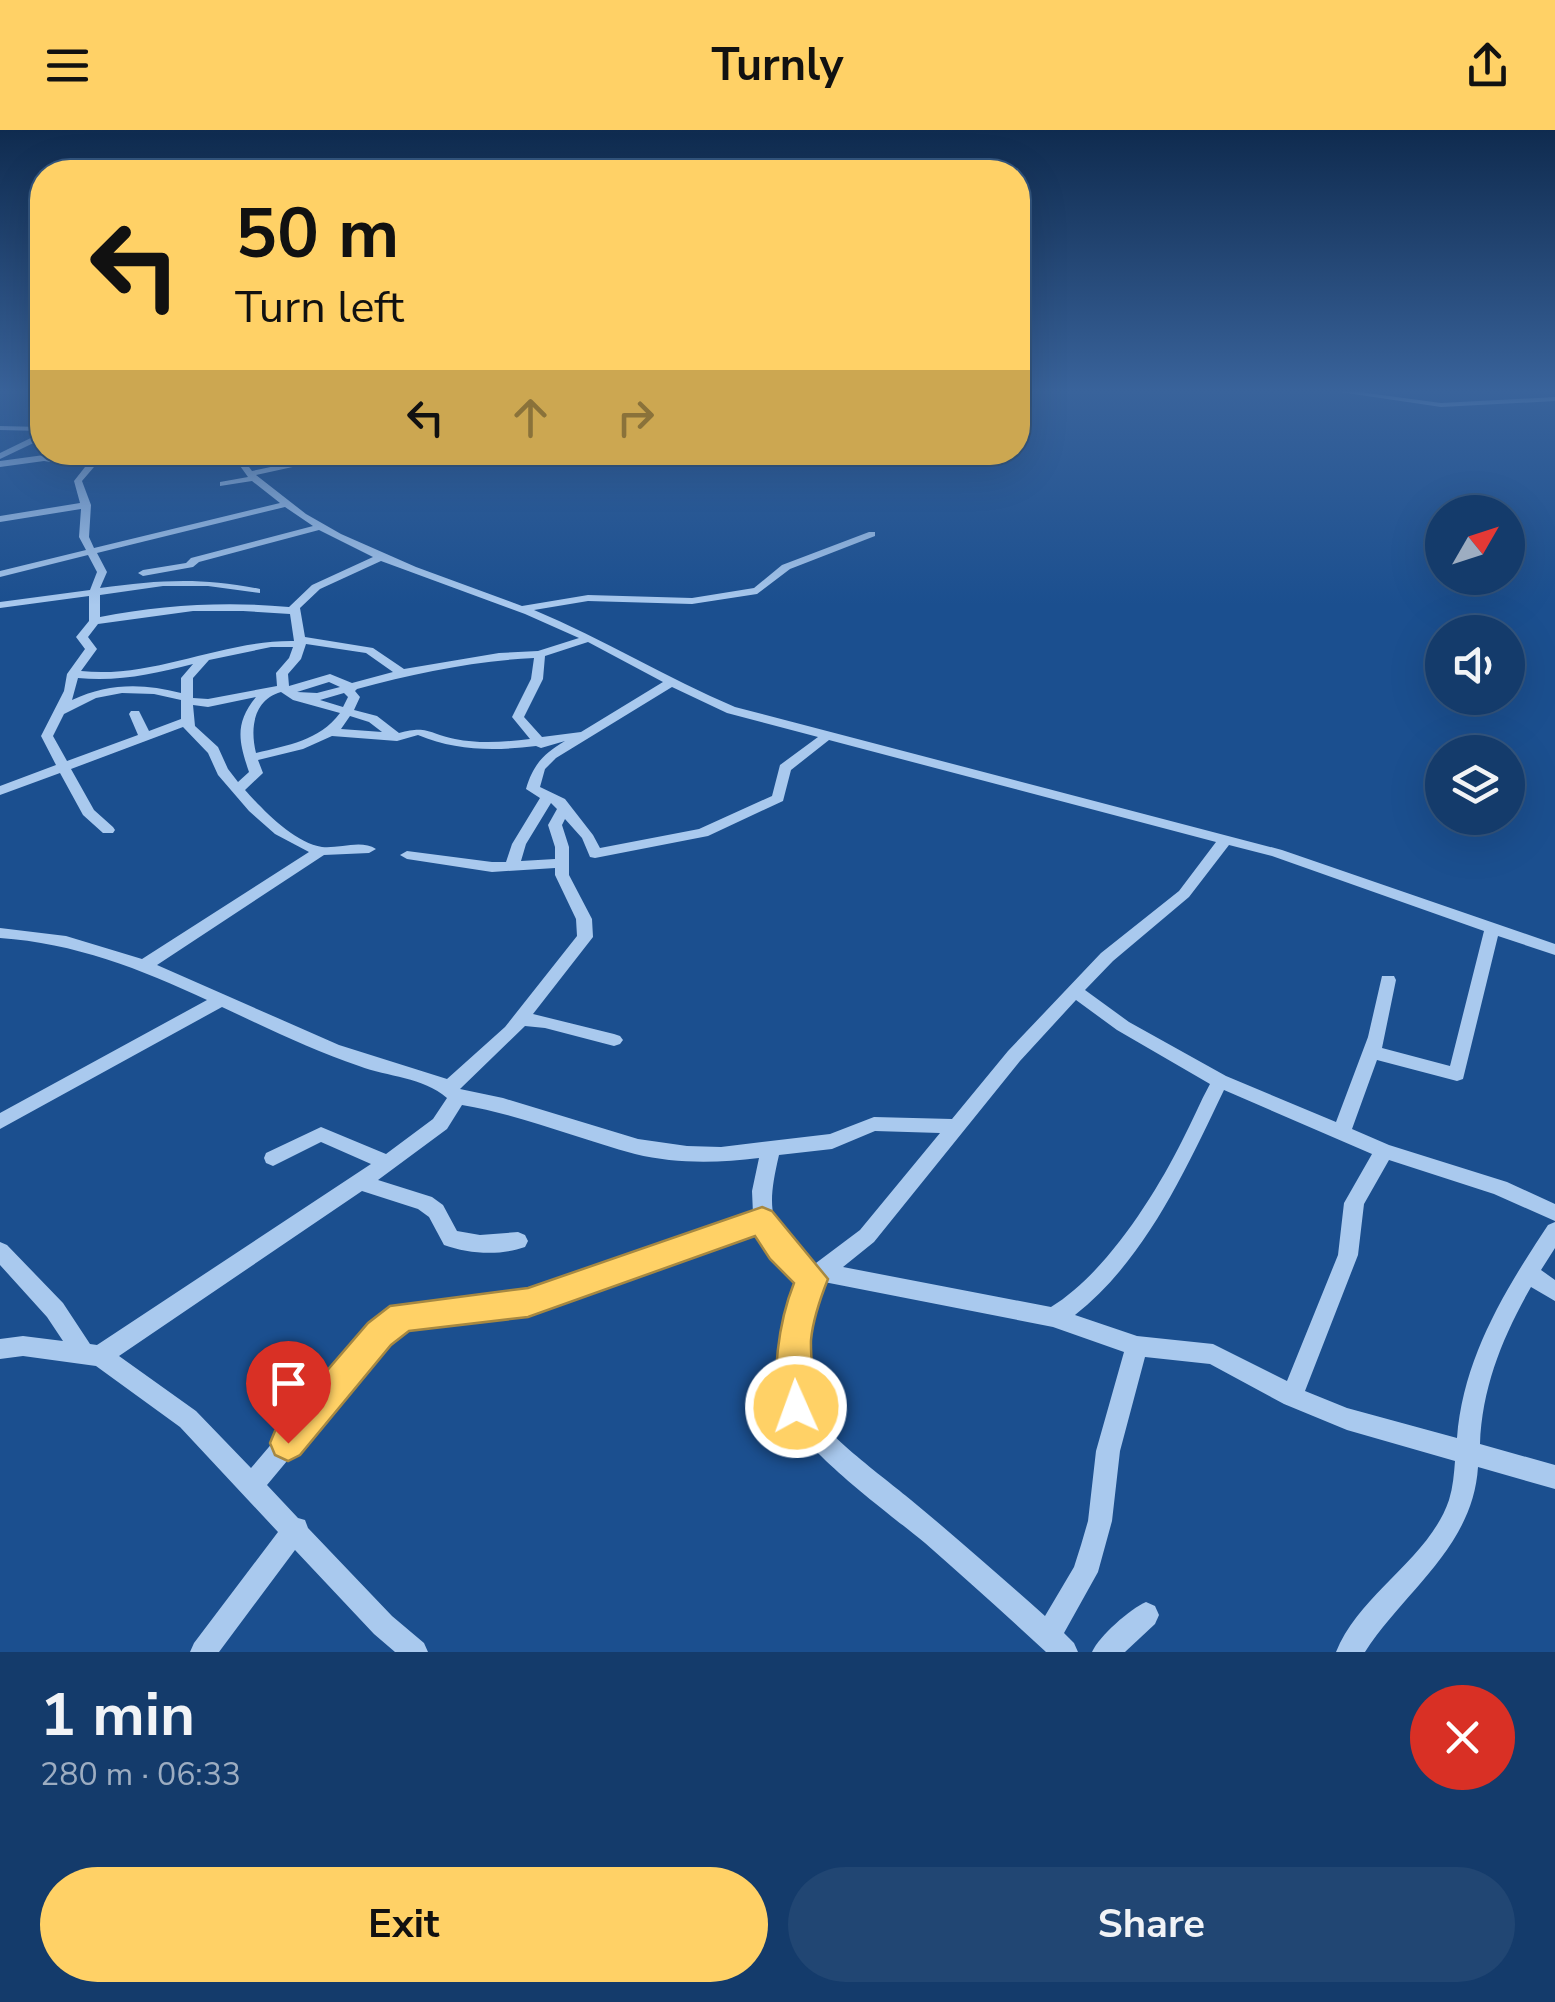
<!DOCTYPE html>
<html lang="en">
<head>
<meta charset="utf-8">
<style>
  body { margin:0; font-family:"Nunito Sans",sans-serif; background:#214673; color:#f1f3f6; height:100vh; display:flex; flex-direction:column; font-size:38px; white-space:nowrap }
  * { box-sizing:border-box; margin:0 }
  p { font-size:32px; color:#9dadc1 }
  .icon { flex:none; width:55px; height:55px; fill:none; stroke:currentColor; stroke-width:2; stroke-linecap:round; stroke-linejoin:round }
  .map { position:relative; height:1522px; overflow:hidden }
  .drawer { display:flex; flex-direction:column; background:#143b6b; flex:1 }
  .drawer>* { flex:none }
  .banner { position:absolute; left:30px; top:30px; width:1000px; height:305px; border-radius:40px; box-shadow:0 10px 40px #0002,0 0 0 2px #33557e; background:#ffd166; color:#111; overflow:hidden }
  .needle { width:65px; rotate:51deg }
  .controls { position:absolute; left:1425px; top:365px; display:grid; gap:20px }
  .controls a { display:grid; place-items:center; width:100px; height:100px; border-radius:50%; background:#143b6b; box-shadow:0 10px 40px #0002,0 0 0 2px #33557e; font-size:50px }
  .pin { position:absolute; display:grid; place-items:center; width:85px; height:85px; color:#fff; margin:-102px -42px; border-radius:50% 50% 50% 0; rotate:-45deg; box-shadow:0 0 10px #0007 }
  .pin .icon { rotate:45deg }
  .me { position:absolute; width:110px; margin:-55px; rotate:358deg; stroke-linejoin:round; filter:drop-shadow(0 0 8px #0008) }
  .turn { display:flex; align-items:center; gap:35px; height:210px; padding:0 40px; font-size:45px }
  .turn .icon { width:130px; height:130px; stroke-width:2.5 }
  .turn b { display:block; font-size:70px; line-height:85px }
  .lanes { display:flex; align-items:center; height:95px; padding:0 40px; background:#0003; justify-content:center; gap:50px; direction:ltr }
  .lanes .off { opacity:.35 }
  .round { display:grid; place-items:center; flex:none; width:105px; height:105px; border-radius:52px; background:#214673 }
  .head { display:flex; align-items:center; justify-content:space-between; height:170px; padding:0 40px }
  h1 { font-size:60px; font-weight:700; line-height:75px }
  .action { display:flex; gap:20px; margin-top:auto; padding:20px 40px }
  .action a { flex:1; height:115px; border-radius:60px; background:#ffd166; color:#111; font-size:40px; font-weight:700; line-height:115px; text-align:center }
  .action a+a { background:#214673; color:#f1f3f6 }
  header { display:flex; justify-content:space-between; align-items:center; height:130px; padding:0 40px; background:#ffd166; color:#111; font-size:45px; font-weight:700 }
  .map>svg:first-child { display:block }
</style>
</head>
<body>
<header><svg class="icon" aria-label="menu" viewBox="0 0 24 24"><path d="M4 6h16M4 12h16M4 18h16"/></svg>Turnly<svg class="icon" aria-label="share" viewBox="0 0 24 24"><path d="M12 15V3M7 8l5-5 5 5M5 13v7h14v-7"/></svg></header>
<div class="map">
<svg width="1555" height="1522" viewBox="0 0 1555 1522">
  <rect width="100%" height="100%" fill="#1b4f8f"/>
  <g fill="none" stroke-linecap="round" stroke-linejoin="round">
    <!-- minor -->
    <g fill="#a9c9ee" fill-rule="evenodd">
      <polygon points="1340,262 1359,262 1441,273 1555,267 1555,271 1441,277"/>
      <polygon points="0,296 42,297 42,301 0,300"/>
      <polygon points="39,304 42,304 42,309 0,329 0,323"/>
      <polygon points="116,322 132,322 128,325"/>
      <path d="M164,322H182L123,337H94L82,351L91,375L89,407L94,418L280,373L252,351L220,356V352L248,347L230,322H238L252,341L342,322H361L256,345L306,384L341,404L416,437L522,476L588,465L692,468L754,458L782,435L869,402H875V406L790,439L757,464L692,474L588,471L534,480C603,509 667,548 735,577L1282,720L1555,814V825L1498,806L1463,949L1457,951L1377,930L1352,999L1389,1015L1507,1052L1555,1074V1091L1494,1064L1389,1030L1364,1074L1358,1125L1305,1261L1347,1278L1457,1308C1463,1228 1505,1160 1548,1095L1555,1092V1118L1541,1140L1555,1150V1171L1531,1157C1503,1206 1482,1257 1480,1314L1555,1335V1359L1478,1337C1473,1417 1405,1460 1365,1522H1336C1360,1463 1429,1429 1449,1370C1453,1357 1454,1344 1455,1331L1347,1300L1284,1274L1210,1234L1145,1227L1120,1321L1112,1391L1098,1442L1064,1503L1074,1513L1078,1522H1046C1006,1485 966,1449 925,1413C889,1383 802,1321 786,1280C773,1248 788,1183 800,1152L773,1125L758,1100L527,1182L480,1190L414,1193L401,1198L387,1211L267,1355L298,1388L305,1390L308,1398L392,1486L424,1513L428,1522H395L374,1504L295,1420L219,1522H190L194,1513L278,1402L180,1297L96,1236L23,1226L0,1229V1209L23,1206L63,1211L47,1187L0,1135V1112L7,1115L63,1173L90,1214L97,1215L371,1034L321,1012L273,1036L266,1033L264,1028L266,1023L321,997L386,1024L433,989L447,968C423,947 388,947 359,936C312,920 267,898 222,877L0,999V983L207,870C141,839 74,813 0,808V798L66,806L142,829L309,722L275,704L249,681L218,645L208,623L183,597L71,639L94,680L113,697L115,700L113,703H103L83,685L60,643L0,665V656L56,635L41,606L64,561L67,544L85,519L76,507L89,491V466L0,478V472L90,460L97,442L88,425L0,447V441L86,420L79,407L81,379L0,392V386L80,373L74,351L85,337L44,331L0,337V331L44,325L91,332L123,331ZM285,377L313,396L191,428L186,433L143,440L138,443L143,446L193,437L199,432L319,400L373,427L312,455L289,477C225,471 162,475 100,487V465L163,456H208L260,463V459C201,447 159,450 100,458L107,442L97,423ZM381,431L525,484L579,508L538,521L499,523L404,539L373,518L305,507L300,478L320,459ZM193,481H243L290,484L294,511C221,510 154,549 81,541L97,519L88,507L98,494ZM588,512L663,552L581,602L542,607L524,587L543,549L545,526ZM306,514L366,523L393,542L352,553L330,544L289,556L288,544L301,529ZM271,517H293L289,528L276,543L277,556L208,569L193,568V548L209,530ZM534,528L531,549L512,587L530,609C505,612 480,614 455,609C429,604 428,595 399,603L377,586L354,580L360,567L355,561L357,559C415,543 474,531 534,528ZM193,534L181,548V563C143,553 108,553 72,570L78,548C118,552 154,544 193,534ZM329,552L340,557L317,563L297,562ZM672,557L727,583L818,607L780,635L772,666L699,699L600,718L593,705L565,669L540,657L545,639L556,628ZM281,562L293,570L340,583C319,611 288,615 256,623C250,599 253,570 281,562ZM122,563L154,564L181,570V589L149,601L139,581H131L129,584L138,605L67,631L53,606L64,584L96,568ZM344,563L348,567L343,577L320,570ZM256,567C234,594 239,612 249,642L238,652L228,639L218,617L195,596L193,575L208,577ZM350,586L369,592L382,602L341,599ZM418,605C456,621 495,621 536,616L541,618L565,611C543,624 533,635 526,659L540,668L512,714L506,732H492L407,721L400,725L407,729L492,742L555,738V745L576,789L577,806L505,897L447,949L339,915L157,835L324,725L369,723L376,719C361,709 339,719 322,717C294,713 262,679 245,660L263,643L258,630L303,619L332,606L397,611ZM829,610L1216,712L1179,761L1101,823L1008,921L952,989L874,987L830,1004L721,1017L687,1016L638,1009L503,968L460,959L525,896L545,898L614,916L620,914L623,910L620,906L614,904L533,884L593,807L592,789L569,745V717L562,695L565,689L582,708L590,727L595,728L708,706L783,671L791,640ZM551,673L557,679L548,695L555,717V729L521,731L526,714ZM1229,715L1272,726L1484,801L1450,936L1382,918L1396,850L1394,846H1382L1368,907L1336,992L1226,946L1129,892L1085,860L1113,831L1189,767ZM1076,870L1117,900L1210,954C1200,972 1192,992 1182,1011C1154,1067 1105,1144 1051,1177L843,1137L874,1112L1020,931ZM1224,960L1372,1024L1344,1073L1338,1125L1287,1251L1213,1214L1137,1206L1075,1185C1146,1129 1186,1039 1224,960ZM462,975C521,985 576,1008 635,1024C676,1034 718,1033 759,1028L752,1061L753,1084L527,1162L480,1170L414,1173L385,1184L371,1197L251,1338L196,1281L119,1226L362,1061L418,1079L429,1087L444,1115C469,1124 500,1126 525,1117L528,1111L525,1105L518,1102L480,1105L457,1101L443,1075L432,1067L378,1050L447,999ZM875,1001L940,1003L860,1100L812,1136C768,1099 766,1081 779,1025L832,1019ZM824,1152L1053,1197L1124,1222L1096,1321L1088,1391L1081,1415L1074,1437L1045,1486C1001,1447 957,1408 911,1370C885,1348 818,1300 806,1271C798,1249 809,1169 824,1152Z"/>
      <path d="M1146,1472L1155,1476L1159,1485L1155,1494L1125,1522H1092C1099,1506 1130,1479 1146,1472Z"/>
    </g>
  </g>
  <!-- sky -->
  <linearGradient id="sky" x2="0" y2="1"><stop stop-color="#0f2b4f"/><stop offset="0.55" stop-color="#39639b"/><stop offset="1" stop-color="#39639b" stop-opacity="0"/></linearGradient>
  <rect width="1555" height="475" fill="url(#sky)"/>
  <!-- route -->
  <path fill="#ffd166" stroke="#a68842" stroke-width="2.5" d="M762,1077L772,1081L828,1149C820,1169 813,1189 811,1210C810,1236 818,1264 808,1289L796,1294L784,1289C768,1253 780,1188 794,1153L770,1129L755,1106L528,1187L409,1201L391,1215L300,1325L288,1331L275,1325L270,1313L275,1301L368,1193L390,1176L528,1158Z"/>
</svg>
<div class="controls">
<a><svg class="needle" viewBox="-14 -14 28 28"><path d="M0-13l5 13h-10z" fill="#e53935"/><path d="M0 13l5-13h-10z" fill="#9dadc1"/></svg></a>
<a><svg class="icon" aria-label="sound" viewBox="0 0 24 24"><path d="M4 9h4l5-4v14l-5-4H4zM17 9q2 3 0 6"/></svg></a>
<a><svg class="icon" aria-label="layers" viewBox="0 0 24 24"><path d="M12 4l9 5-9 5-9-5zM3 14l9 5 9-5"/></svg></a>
</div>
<div class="pin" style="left:288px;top:1313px;background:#d93025"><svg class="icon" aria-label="arrive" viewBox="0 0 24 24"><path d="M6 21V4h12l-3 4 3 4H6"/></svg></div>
<svg class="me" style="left:796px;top:1277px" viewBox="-20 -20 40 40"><circle r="17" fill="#ffd166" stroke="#fff" stroke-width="3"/><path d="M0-11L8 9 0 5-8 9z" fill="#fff"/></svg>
<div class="banner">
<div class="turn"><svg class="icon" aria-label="left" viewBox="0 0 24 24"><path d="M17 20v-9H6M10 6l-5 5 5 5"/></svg><div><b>50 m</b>Turn left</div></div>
<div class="lanes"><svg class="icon" aria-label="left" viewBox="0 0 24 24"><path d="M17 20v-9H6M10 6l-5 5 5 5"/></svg><svg class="icon off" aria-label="ahead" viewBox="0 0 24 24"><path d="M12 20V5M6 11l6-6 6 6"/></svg><svg class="icon off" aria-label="right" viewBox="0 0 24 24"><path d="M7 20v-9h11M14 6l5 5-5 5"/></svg></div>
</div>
</div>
<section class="drawer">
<div class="head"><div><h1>1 min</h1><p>280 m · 06:33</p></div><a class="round" style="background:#d93025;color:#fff"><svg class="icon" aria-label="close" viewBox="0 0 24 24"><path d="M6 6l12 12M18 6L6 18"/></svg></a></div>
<div class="action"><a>Exit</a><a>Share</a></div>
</section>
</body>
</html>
